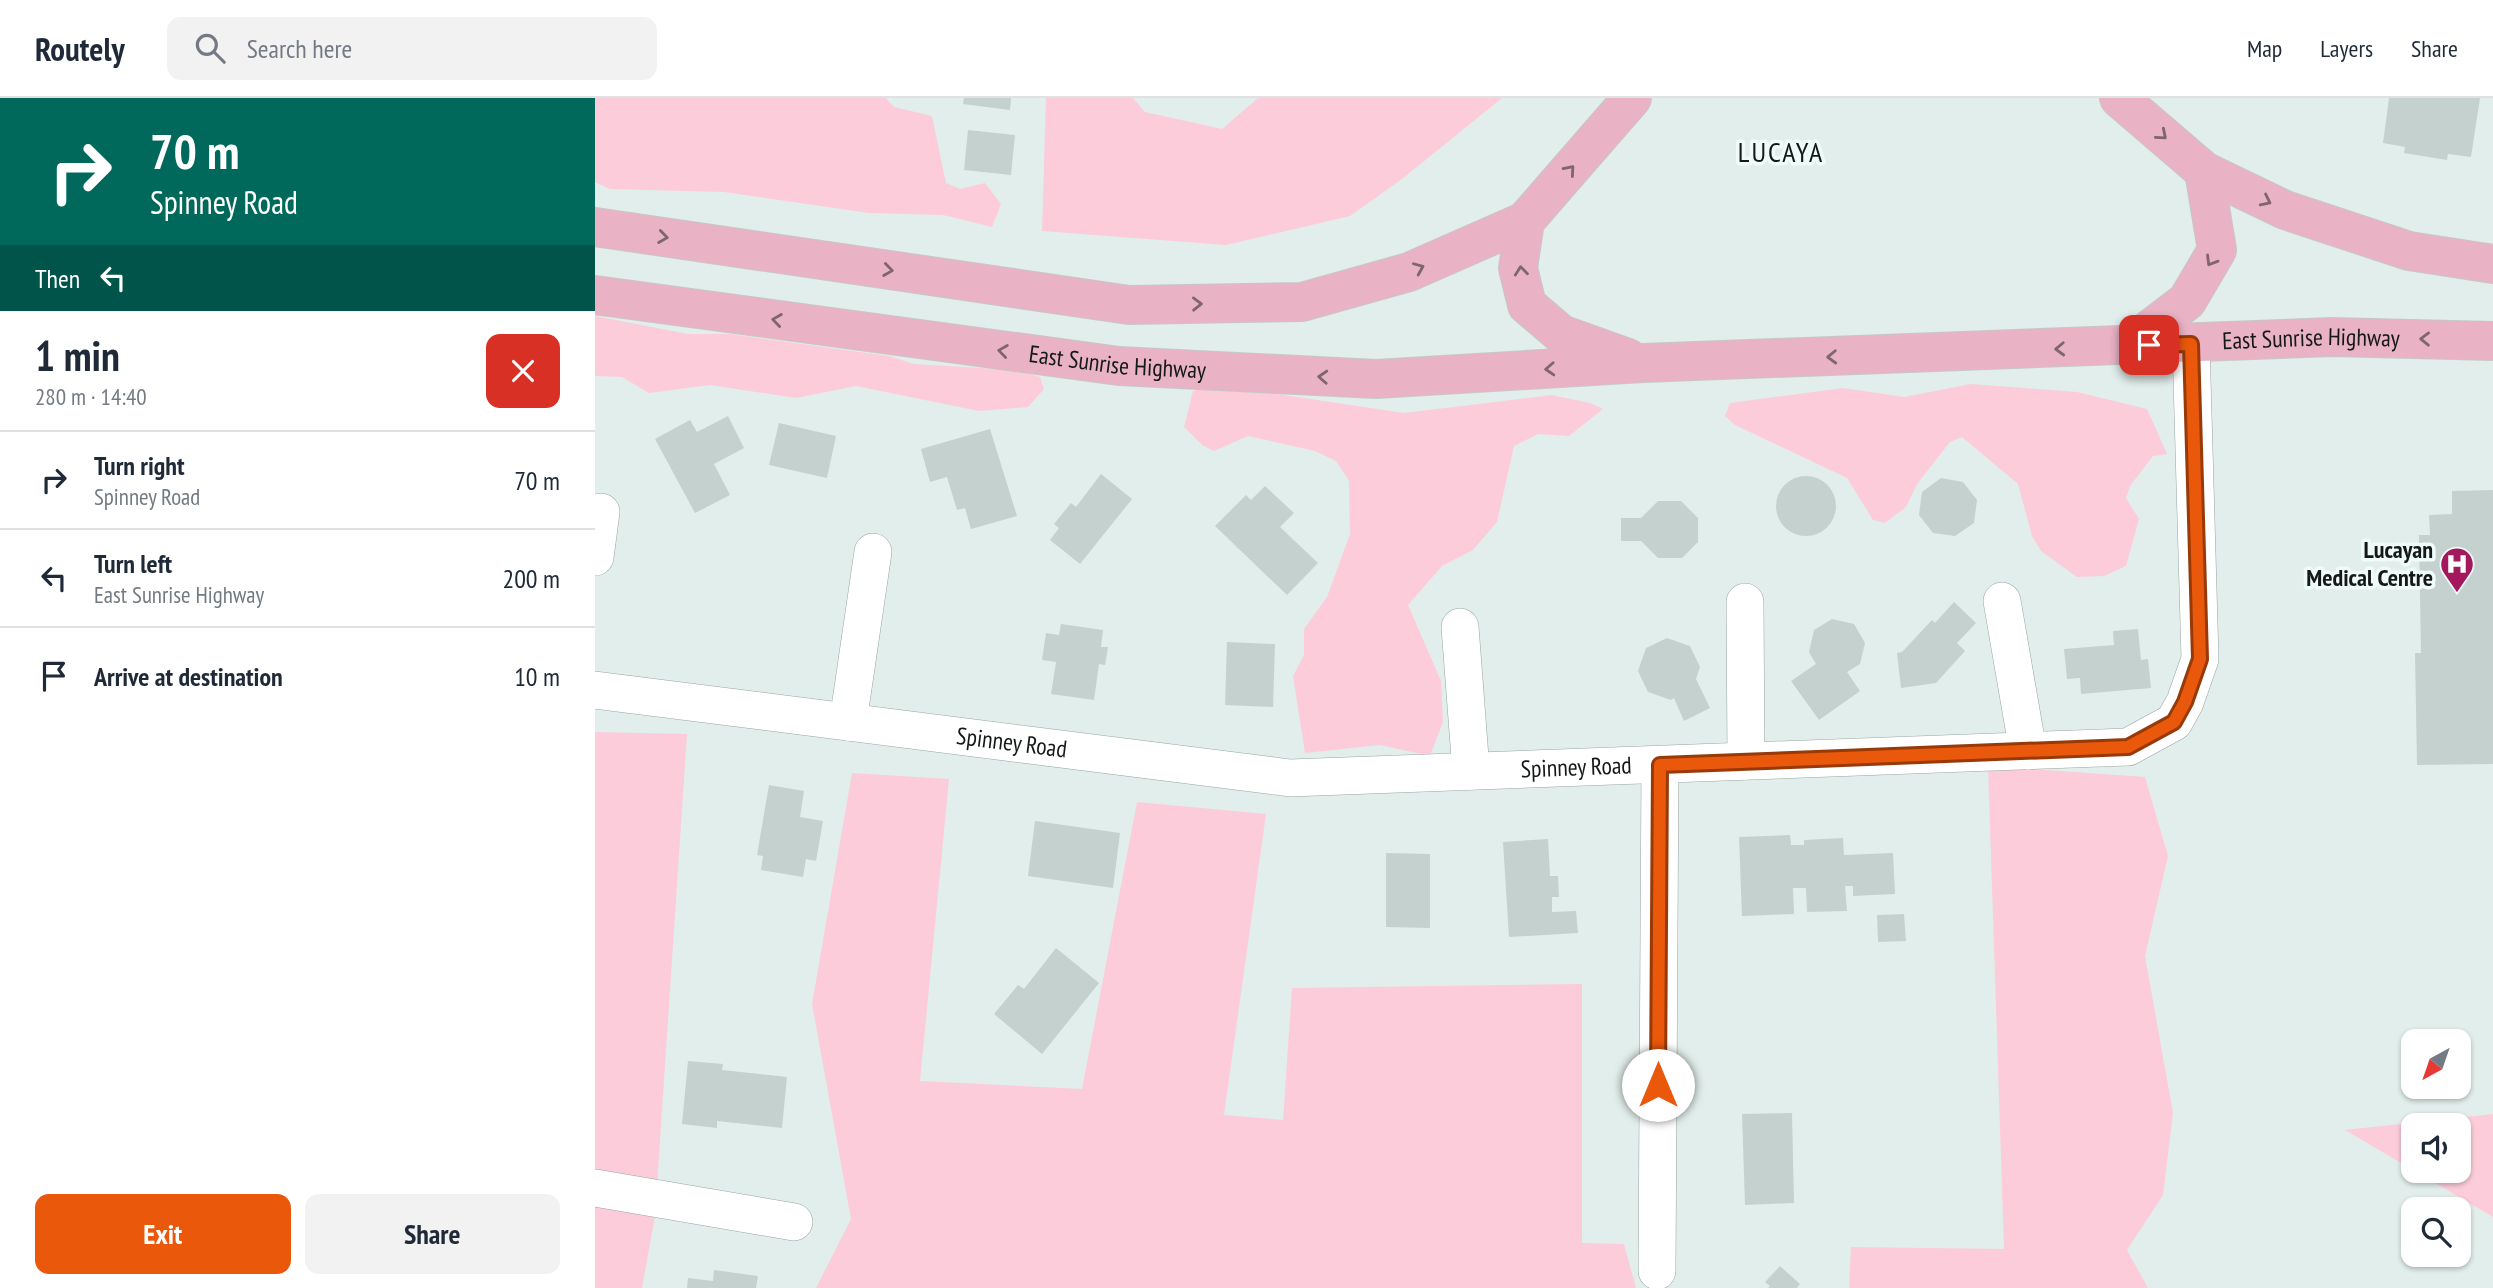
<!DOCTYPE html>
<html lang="en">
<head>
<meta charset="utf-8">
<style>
  body { margin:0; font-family:"PT Sans Narrow",sans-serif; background:#f2f2f3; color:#1f2937; height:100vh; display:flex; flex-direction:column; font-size:26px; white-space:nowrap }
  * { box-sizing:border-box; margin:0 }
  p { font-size:23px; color:#747a83 }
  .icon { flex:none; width:38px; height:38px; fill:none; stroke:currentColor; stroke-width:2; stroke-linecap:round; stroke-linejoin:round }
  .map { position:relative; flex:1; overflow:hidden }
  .drawer { display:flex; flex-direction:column; background:#fff; width:595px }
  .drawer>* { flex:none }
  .guide { background:#00695c; color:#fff; overflow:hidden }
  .needle { width:46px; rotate:220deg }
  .fabs { position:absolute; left:1806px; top:931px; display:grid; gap:14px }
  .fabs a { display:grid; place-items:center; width:70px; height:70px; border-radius:14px; background:#fff; box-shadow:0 2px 5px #0004; font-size:35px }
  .pin { position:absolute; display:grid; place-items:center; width:60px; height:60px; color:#fff; margin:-30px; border-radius:14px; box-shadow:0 4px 10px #0006 }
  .me { position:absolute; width:77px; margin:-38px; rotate:0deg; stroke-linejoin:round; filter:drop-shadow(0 0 5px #0008) }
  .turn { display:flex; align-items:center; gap:24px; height:147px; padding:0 35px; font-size:32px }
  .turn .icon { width:91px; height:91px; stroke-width:2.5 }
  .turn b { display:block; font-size:49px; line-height:60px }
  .then { display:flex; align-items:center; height:66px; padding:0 35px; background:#0003; gap:14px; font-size:26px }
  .round { display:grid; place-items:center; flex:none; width:74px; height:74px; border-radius:14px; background:#f2f2f3 }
  .headline { display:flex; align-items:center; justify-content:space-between; height:119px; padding:0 35px }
  h1 { font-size:42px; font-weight:700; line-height:52px }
  .cta { display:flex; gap:14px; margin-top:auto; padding:14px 35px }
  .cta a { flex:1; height:80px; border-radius:14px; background:#ea580c; color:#fff; font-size:28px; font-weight:700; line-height:80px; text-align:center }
  .cta a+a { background:#f2f2f3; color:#1f2937 }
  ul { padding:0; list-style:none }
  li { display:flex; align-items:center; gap:21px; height:98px; padding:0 35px; border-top:2px solid #e0e1e3 }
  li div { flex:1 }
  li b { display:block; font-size:26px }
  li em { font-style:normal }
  header { display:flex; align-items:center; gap:42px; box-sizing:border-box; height:98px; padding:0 35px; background:#fff; border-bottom:2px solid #e0e1e3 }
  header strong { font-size:33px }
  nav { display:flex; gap:38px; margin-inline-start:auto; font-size:24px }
  .search { width:490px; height:63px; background:#f2f2f3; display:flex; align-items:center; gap:18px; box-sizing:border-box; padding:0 24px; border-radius:14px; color:#747a83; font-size:26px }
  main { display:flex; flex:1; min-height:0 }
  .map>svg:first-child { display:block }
</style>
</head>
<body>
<header>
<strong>Routely</strong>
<div class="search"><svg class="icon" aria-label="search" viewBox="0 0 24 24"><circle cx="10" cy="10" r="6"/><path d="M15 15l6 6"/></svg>Search here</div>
<nav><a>Map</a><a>Layers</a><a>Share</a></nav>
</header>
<main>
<section class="drawer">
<div class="guide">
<div class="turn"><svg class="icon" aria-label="right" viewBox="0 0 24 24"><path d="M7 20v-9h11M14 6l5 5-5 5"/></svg><div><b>70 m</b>Spinney Road</div></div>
<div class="then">Then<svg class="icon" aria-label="left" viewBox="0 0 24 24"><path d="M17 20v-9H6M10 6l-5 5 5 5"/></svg></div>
</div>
<div class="headline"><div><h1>1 min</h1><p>280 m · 14:40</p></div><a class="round" style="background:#d93025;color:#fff"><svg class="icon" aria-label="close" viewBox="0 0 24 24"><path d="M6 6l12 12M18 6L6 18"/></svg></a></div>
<ul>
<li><svg class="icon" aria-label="right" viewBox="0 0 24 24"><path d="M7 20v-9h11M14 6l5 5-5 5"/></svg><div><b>Turn right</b><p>Spinney Road</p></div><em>70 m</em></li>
<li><svg class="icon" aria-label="left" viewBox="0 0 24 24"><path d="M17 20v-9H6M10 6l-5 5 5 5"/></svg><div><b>Turn left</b><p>East Sunrise Highway</p></div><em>200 m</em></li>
<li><svg class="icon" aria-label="arrive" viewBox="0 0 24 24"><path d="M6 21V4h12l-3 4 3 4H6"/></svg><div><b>Arrive at destination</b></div><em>10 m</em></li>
</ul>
<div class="cta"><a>Exit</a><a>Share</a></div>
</section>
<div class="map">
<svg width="1898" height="1190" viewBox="0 0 1898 1190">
  <rect width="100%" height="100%" fill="#e2eeeb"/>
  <!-- green -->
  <g fill="#fcccdb">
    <polygon points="0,0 291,0 299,9 337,18 351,85 365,91 390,85 406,106 397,129 348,117 274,115 129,94 15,91 0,84"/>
    <polygon points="451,0 538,0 550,14 627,31 663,0 907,0 807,81 755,118 631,147 447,133"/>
    <polygon points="0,218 93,236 135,236 294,258 319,266 421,272 445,279 449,291 433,309 384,313 261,288 201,300 115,287 54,295 27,279 0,278"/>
    <polygon points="1376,286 1482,294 1552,311 1572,356 1558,358 1535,388 1531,400 1544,421 1531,468 1509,478 1482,479 1446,453 1437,438 1423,386 1367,339 1355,344 1322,386 1311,409 1290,425 1278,422 1252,380 1140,327 1130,318 1135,305 1248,290 1309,299"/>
    <polygon points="621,287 809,315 957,297 995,305 1008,311 974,338 943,336 919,348 902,424 878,452 847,468 813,507 846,583 848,624 835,658 785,647 710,655 698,578 709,557 709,531 732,499 755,436 754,383 741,363 720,353 653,338 619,353 607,347 589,329 598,293"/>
    <polygon points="0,634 92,636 60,1118 47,1190 0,1190"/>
    <polygon points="1393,668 1550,679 1573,758 1550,858 1578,1015 1568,1097 1532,1152 1553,1190 1254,1190 1256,1149 1409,1151"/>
    <polygon points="257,675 354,681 325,983 487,991 542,704 671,716 629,1017 688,1022 697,890 987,886 987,1145 1029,1146 1041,1190 221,1190 256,1121 217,906"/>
    <polygon points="1898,1016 1898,1119 1820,1073 1864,1073 1864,1027 1818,1027 1818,1072 1750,1032"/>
  </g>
  <!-- building -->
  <g fill="#c5d1ce">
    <polygon points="369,0 416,0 415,12 368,6"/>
    <polygon points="1794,0 1885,0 1876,59 1853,56 1852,62 1809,55 1810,49 1788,45"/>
    <polygon points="373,32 420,37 416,77 369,72"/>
    <polygon points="133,318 149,350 119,366 135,397 100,415 60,341 95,322 102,334"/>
    <polygon points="184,325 241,338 232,380 174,367"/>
    <polygon points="395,331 422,418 376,431 370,410 362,412 352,379 335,384 326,351"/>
    <polygon points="506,376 537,401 485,466 455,442 464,430 459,426 476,405 481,409"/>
    <circle cx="1211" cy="408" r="30"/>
    <polygon points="1346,380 1368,384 1382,402 1379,425 1360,438 1338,435 1324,417 1327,394"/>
    <polygon points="670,388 699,415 685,429 723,465 692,497 620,428 651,397 656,402"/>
    <polygon points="1898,392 1898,666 1822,667 1820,555 1826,555 1824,437 1835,437 1834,417 1857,416 1857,393"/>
    <polygon points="1063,403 1086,403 1103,420 1103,444 1087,460 1063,460 1046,443 1026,443 1026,420 1046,420"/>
    <polygon points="1359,504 1381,525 1362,545 1370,553 1341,585 1306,590 1302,555 1307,554 1337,522 1340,525"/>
    <polygon points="1237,521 1259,526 1270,545 1265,566 1252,574 1265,593 1224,622 1196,583 1221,566 1214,554 1219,532"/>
    <polygon points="466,526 508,532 506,549 513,549 510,567 504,566 499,602 456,596 461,564 447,562 451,535 464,537"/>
    <polygon points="1543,531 1546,562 1553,561 1556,590 1486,596 1485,580 1472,581 1469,551 1519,547 1518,533"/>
    <polygon points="1072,540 1095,548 1105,569 1101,581 1115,610 1089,623 1079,600 1076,602 1053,594 1043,573 1051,550"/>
    <polygon points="632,544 680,546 678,609 630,607"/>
    <polygon points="174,687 209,693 205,719 228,723 221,763 211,761 208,779 166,772 168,758 162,757"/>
    <polygon points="440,723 525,735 518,790 433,778"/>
    <polygon points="1195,737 1196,747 1209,747 1209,742 1248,740 1249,757 1298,755 1300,796 1258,798 1258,788 1250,788 1252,813 1212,814 1211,790 1198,790 1199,816 1147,818 1144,739"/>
    <polygon points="953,741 955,778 963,778 964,799 957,799 957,814 981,813 983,835 914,839 908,744"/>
    <polygon points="791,755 835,756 835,830 791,829"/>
    <polygon points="1309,816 1311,843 1283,844 1282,817"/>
    <polygon points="461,850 504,885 447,956 399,916 423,887 429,891"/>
    <polygon points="93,963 128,966 127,972 192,979 187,1030 122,1023 122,1030 87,1026"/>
    <polygon points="1197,1015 1199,1105 1150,1107 1147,1016"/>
    <polygon points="1185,1168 1205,1186 1202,1190 1173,1190 1175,1188 1170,1184"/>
    <polygon points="119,1172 163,1178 161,1190 92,1190 93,1180 118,1183"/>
  </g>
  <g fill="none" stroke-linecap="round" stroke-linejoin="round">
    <!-- minor casing -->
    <g stroke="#99a5a2" stroke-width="38">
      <g id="minor">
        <polyline points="0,459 6,414"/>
        <polyline points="1407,503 1433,653"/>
        <polyline points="1150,504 1151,663"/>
        <polyline points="865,529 876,673"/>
        <path id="s1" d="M0,592L695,680L1533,649L1579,624L1590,604L1605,561L1596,246"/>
        <polyline points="253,624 278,454"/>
        <polyline points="0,1090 199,1124"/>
        <polyline points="1062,1173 1065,667"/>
      </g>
    </g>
    <!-- major casing -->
    <g stroke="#c7c8c7" stroke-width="40">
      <g id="major">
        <polyline points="1524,0 1609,73 1690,112 1814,153 1898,166"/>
        <polyline points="0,129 534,207 707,204 814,174 930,123"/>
        <path id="s2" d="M0,197L524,268L781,281L1048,265L1737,239L1898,243"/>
        <polyline points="1533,248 1592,203 1622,152 1609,73"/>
        <polyline points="1033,260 966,236 932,207 923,170 930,123 1037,0"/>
      </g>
    </g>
    <!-- minor -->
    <use href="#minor" stroke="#fff" stroke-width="37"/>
    <!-- major -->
    <use href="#major" stroke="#e9b2c5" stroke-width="38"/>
  </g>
  <!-- one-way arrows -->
  <defs><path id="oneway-chevron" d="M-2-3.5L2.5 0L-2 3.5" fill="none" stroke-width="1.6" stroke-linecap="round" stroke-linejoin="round" transform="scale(1.75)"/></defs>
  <g stroke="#7e656e">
    <use href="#oneway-chevron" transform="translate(1567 37) rotate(41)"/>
    <use href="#oneway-chevron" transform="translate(975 72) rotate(-49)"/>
    <use href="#oneway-chevron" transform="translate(1671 103) rotate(26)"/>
    <use href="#oneway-chevron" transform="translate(68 139) rotate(8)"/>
    <use href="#oneway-chevron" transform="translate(1616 163) rotate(121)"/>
    <use href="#oneway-chevron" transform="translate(824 170) rotate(-23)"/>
    <use href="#oneway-chevron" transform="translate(293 172) rotate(8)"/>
    <use href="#oneway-chevron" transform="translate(926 173) rotate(-96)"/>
    <use href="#oneway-chevron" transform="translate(602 206) rotate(-1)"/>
    <use href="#oneway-chevron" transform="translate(182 222) rotate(-172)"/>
    <use href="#oneway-chevron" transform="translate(1830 241) rotate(-179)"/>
    <use href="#oneway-chevron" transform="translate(1465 251) rotate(178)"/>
    <use href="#oneway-chevron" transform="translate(408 253) rotate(-172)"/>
    <use href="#oneway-chevron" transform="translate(1237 259) rotate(178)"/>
    <use href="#oneway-chevron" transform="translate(955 271) rotate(177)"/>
    <use href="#oneway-chevron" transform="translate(728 279) rotate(-177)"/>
  </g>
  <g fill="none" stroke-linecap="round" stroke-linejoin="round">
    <!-- route casing -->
    <g stroke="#983908" stroke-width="18">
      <polyline id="route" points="1063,987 1065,667 1533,649 1579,624 1590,604 1605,561 1596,246 1554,247"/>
    </g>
    <!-- route -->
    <use href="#route" stroke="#ea580c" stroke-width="12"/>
  </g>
  <!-- icons -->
  <defs>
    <g id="hospital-pin" transform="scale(1.75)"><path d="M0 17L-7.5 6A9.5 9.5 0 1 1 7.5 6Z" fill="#a4185e" stroke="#effbf8"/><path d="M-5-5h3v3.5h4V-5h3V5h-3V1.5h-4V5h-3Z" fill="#fff"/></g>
  </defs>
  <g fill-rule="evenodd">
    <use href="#hospital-pin" x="1862" y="466"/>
  </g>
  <g text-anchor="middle" stroke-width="7" stroke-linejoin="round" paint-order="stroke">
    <!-- street labels -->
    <g font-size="24" fill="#141817" stroke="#effbf8">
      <text dy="8" stroke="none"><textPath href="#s2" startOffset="1722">East Sunrise Highway</textPath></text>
      <text dy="8" stroke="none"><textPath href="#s2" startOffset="527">East Sunrise Highway</textPath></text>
      <text dy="8" stroke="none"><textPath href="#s1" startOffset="420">Spinney Road</textPath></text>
      <text dy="8" stroke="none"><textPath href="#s1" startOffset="987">Spinney Road</textPath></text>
    </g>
    <!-- poi labels -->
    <g font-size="24" font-weight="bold" fill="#141817" stroke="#effbf8" text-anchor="end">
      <text x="1838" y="460">Lucayan<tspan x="1838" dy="28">Medical Centre</tspan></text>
    </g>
    <!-- quarter labels -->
    <g font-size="28" letter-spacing="2" fill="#141817" stroke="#effbf8">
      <text x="1186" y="64">LUCAYA</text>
    </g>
  </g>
</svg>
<div class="fabs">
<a><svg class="needle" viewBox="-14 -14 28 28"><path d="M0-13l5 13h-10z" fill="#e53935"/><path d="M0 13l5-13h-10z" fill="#747a83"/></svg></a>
<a><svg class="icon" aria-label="sound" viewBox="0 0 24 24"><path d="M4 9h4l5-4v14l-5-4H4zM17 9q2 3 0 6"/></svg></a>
<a><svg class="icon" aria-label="search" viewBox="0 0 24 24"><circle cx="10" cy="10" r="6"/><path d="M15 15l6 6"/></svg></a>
</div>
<div class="pin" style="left:1554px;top:247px;background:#d93025"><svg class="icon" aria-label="arrive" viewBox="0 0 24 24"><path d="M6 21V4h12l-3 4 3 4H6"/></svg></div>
<svg class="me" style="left:1063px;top:987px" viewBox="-20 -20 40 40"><circle r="19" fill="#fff"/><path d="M0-13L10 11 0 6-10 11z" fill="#ea580c"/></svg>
</div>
</main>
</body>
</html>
